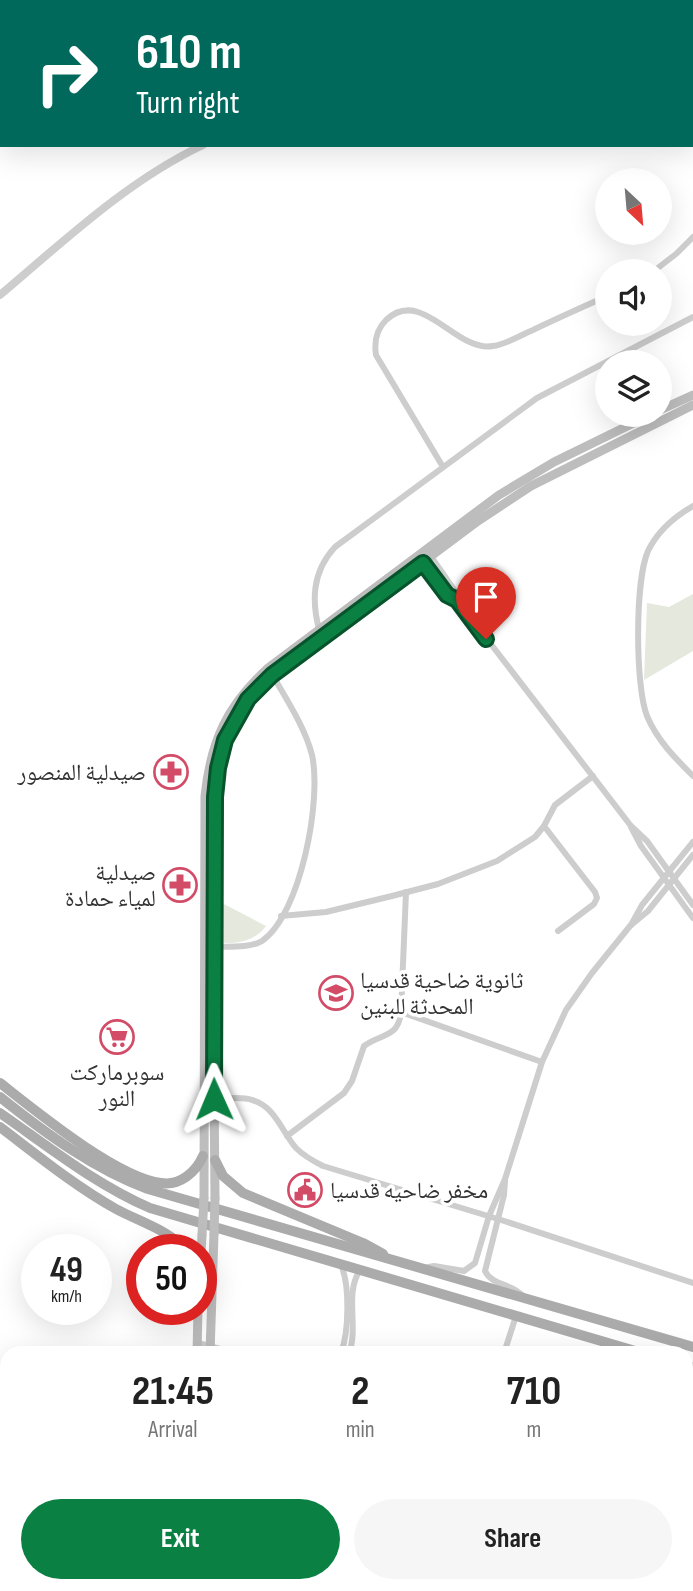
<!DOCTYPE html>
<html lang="en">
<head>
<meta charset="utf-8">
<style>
  body { margin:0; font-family:"Sofia Sans Condensed","Noto Naskh Arabic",sans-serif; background:#f6f6f6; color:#222; height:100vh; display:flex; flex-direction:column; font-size:26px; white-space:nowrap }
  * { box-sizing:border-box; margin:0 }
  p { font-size:23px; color:#767676 }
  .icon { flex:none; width:38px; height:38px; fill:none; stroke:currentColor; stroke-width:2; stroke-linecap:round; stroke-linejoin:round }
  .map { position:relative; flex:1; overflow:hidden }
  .side { position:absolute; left:0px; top:1346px; width:693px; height:247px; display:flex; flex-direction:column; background:#fff; border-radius:21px 21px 0 0; box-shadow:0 7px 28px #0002 }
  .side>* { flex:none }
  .guide { position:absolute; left:0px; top:0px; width:693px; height:147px; box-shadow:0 7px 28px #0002; background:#00695c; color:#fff; overflow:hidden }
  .needle { width:46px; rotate:154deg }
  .buttons { position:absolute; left:595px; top:168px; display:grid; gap:14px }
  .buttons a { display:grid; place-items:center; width:77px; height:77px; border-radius:50%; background:#fff; box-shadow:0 7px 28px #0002; font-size:35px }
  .speed { position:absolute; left:21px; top:1234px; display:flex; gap:14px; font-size:35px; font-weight:700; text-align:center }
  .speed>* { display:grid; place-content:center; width:91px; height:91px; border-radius:50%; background:#fff; box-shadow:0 7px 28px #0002; line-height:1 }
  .speed small { font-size:18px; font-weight:400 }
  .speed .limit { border:10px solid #d22; background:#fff; color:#111 }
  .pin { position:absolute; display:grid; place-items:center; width:60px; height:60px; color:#fff; margin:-72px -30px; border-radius:50% 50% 50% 0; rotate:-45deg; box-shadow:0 0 7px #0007 }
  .pin .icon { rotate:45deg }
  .me { position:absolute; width:77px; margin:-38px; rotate:359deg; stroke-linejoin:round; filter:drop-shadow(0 0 5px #0008) }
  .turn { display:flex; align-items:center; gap:24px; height:147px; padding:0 21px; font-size:32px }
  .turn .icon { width:91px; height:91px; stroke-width:2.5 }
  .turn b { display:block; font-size:49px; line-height:60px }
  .eta { display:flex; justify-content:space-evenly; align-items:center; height:119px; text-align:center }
  .eta b { font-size:42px; font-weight:700; line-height:49px }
  .button { display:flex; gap:14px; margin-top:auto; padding:14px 21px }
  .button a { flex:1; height:80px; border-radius:42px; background:#0b8043; color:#fff; font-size:28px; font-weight:700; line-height:80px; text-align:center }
  .button a+a { background:#f6f6f6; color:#222 }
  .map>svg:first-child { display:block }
</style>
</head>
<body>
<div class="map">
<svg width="693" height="1591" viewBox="0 0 693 1591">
  <rect width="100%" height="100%" fill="#fff"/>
  <!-- green -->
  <g fill="#e4e8dd">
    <polygon points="693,594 693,651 644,680 647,603 669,607"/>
    <path d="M222,903L266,926C255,941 237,945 219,942Z"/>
  </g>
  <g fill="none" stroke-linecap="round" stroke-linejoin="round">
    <!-- minor -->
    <g stroke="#cdcdcd" stroke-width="6">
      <polyline points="654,271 676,254 693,237"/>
      <path d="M443,467L376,355C374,342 376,330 386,320C422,286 456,353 493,346C507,344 521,335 533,330C558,318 583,307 607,296"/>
      <path d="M693,506C674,517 658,530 648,551C635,581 635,685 647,716C657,740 675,758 693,776"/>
      <polyline points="430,555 455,591 457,600"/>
      <polyline points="421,559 447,595 457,600 631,826 647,841 693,905"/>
      <path d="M320,633C311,601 312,572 335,547L537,398L693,317"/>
      <polyline points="544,826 595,892 597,898 594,904 558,931"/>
      <polyline points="631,827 641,846 693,918"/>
      <polyline points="281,916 326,912 392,896 438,884 497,861 535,837 544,826 555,805 593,776"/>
      <polyline points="631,925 642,905 693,842"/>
      <path d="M209,947C225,946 249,949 262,941C301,914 322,799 312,755C305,727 286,699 272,674"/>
      <polyline points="401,1012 542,1062"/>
      <path d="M214,1099C226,1099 241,1096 252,1100C275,1106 282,1132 296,1148C304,1156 313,1161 323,1166L498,1219L693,1283"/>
      <path d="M287,1136L344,1093L352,1081L364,1046C381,1033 398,1039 401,1012L406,892"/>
      <path d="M505,1181L504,1195L485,1271C492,1286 512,1283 523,1296"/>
      <polyline points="424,1268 434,1266 464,1271 475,1263 489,1216 505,1179 542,1062 566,1010 592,973 630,926 648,911 693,855"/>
      <polyline points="198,1343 235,1353"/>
      <path d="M341,1353C349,1332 350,1285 341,1265"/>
      <path d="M349,1353C359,1327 344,1294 360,1270"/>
      <polyline points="504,1353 516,1316"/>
      <polyline points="686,1429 693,1415"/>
      <polyline points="686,1459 688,1463 686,1469"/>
      <polyline points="655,1591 656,1586"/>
    </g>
    <!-- tertiary -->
    <g stroke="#cdcdcd" stroke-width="8">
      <polyline points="679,0 680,2"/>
      <polyline points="420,2 422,0"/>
      <polyline points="691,15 693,17"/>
      <path d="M0,295C64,241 127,181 203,145"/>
    </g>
    <!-- secondary -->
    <g stroke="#bdbdbd" stroke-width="9">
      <polyline points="660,410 693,395"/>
      <path d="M204,1198L205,796C211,740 227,706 268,668L499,495L554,462L650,415"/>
      <path d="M215,1198C214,1096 213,995 213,893C214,848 209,798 220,754C229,722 248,697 272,675L478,521L531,486L693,405"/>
      <polyline points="201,1253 202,1235"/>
      <polyline points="197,1353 198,1309"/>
      <polyline points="210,1353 214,1234"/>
      <polyline points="124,1591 126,1586"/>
      <polyline points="135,1591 137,1586"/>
    </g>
    <!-- primary -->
    <g stroke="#ababab" stroke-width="10">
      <path d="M0,1083C37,1112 116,1177 161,1183C180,1186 196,1172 203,1156"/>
      <path d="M0,1097C45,1133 94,1169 148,1189L693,1347"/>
      <path d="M0,1113C49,1147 95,1184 150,1208L642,1353"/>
      <path d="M0,1127C37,1155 75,1186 116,1209C138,1221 169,1230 186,1250"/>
      <polyline points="215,1160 223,1176 243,1193 363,1243 383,1254"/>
      <polyline points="686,1365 693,1368"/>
    </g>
    <!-- secondary-bridge -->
    <g stroke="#bdbdbd" stroke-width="9">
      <polyline points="214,1234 215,1198"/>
      <polyline points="202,1235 204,1198"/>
    </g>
  </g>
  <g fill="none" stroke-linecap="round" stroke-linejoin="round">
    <!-- route casing -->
    <g stroke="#07532c" stroke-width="18">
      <polyline id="route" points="214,1099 215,797 218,768 225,740 248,699 272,675 423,563 447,595 457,600 486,639"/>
    </g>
    <!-- route -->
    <use href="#route" stroke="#0b8043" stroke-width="12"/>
  </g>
  <!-- icons -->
  <defs>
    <g id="pharmacy-ring" transform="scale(1.75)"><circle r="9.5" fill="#fff" stroke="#d24c68" stroke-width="1.5"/><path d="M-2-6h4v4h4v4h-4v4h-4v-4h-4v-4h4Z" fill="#d24c68"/></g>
    <g id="school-ring" transform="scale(1.75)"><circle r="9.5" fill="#fff" stroke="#d24c68" stroke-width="1.5"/><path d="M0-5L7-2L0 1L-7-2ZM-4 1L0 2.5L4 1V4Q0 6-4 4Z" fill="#d24c68"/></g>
    <g id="supermarket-ring" transform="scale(1.75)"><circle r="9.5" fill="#fff" stroke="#d24c68" stroke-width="1.5"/><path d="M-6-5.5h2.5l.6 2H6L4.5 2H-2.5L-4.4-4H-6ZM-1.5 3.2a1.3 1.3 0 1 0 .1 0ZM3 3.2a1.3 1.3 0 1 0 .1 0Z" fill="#d24c68"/></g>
    <g id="civic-ring" transform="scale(1.75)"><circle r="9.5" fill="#fff" stroke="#d24c68" stroke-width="1.5"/><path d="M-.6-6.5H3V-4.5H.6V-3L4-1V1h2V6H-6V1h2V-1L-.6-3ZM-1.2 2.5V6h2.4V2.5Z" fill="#d24c68"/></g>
  </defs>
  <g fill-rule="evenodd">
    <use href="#pharmacy-ring" x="171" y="772"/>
    <use href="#pharmacy-ring" x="180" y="885"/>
    <use href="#school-ring" x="336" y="993"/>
    <use href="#supermarket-ring" x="117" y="1037"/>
    <use href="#civic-ring" x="305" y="1190"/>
  </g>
  <g text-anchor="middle" stroke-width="7" stroke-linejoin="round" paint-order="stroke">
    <!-- poi labels -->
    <g font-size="23" fill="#333" stroke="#fff" text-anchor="end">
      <text x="146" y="780">صيدلية المنصور</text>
      <text x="156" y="880">صيدلية<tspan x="156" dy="26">لمياء حمادة</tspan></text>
      <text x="360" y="988" text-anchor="start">ثانوية ضاحية قدسيا<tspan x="360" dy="26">المحدثة للبنين</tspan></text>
      <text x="117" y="1080" text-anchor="middle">سوبرماركت<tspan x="117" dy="26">النور</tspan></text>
      <text x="330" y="1198" text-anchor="start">مخفر ضاحيه قدسيا</text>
    </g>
  </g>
</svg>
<div class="buttons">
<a><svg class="needle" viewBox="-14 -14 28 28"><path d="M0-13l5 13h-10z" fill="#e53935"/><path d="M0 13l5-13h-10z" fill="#767676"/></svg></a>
<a><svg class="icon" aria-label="sound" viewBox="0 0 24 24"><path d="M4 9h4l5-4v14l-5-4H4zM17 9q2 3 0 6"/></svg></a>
<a><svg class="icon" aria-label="layers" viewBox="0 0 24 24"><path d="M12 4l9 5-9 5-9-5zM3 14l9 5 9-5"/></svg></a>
</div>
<div class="speed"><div>49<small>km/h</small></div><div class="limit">50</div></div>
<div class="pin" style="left:486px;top:639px;background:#d93025"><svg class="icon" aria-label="arrive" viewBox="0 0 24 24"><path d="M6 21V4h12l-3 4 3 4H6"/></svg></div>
<svg class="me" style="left:214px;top:1099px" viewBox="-20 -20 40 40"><path d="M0-17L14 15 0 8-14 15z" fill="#0b8043" stroke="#fff" stroke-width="4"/></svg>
<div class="guide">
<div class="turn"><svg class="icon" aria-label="right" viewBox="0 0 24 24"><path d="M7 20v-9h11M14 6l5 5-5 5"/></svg><div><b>610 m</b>Turn right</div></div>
</div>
<section class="side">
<div class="eta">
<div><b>21:45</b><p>Arrival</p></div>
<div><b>2</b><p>min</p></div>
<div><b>710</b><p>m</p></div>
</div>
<div class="button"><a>Exit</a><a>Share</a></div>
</section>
</div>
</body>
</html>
